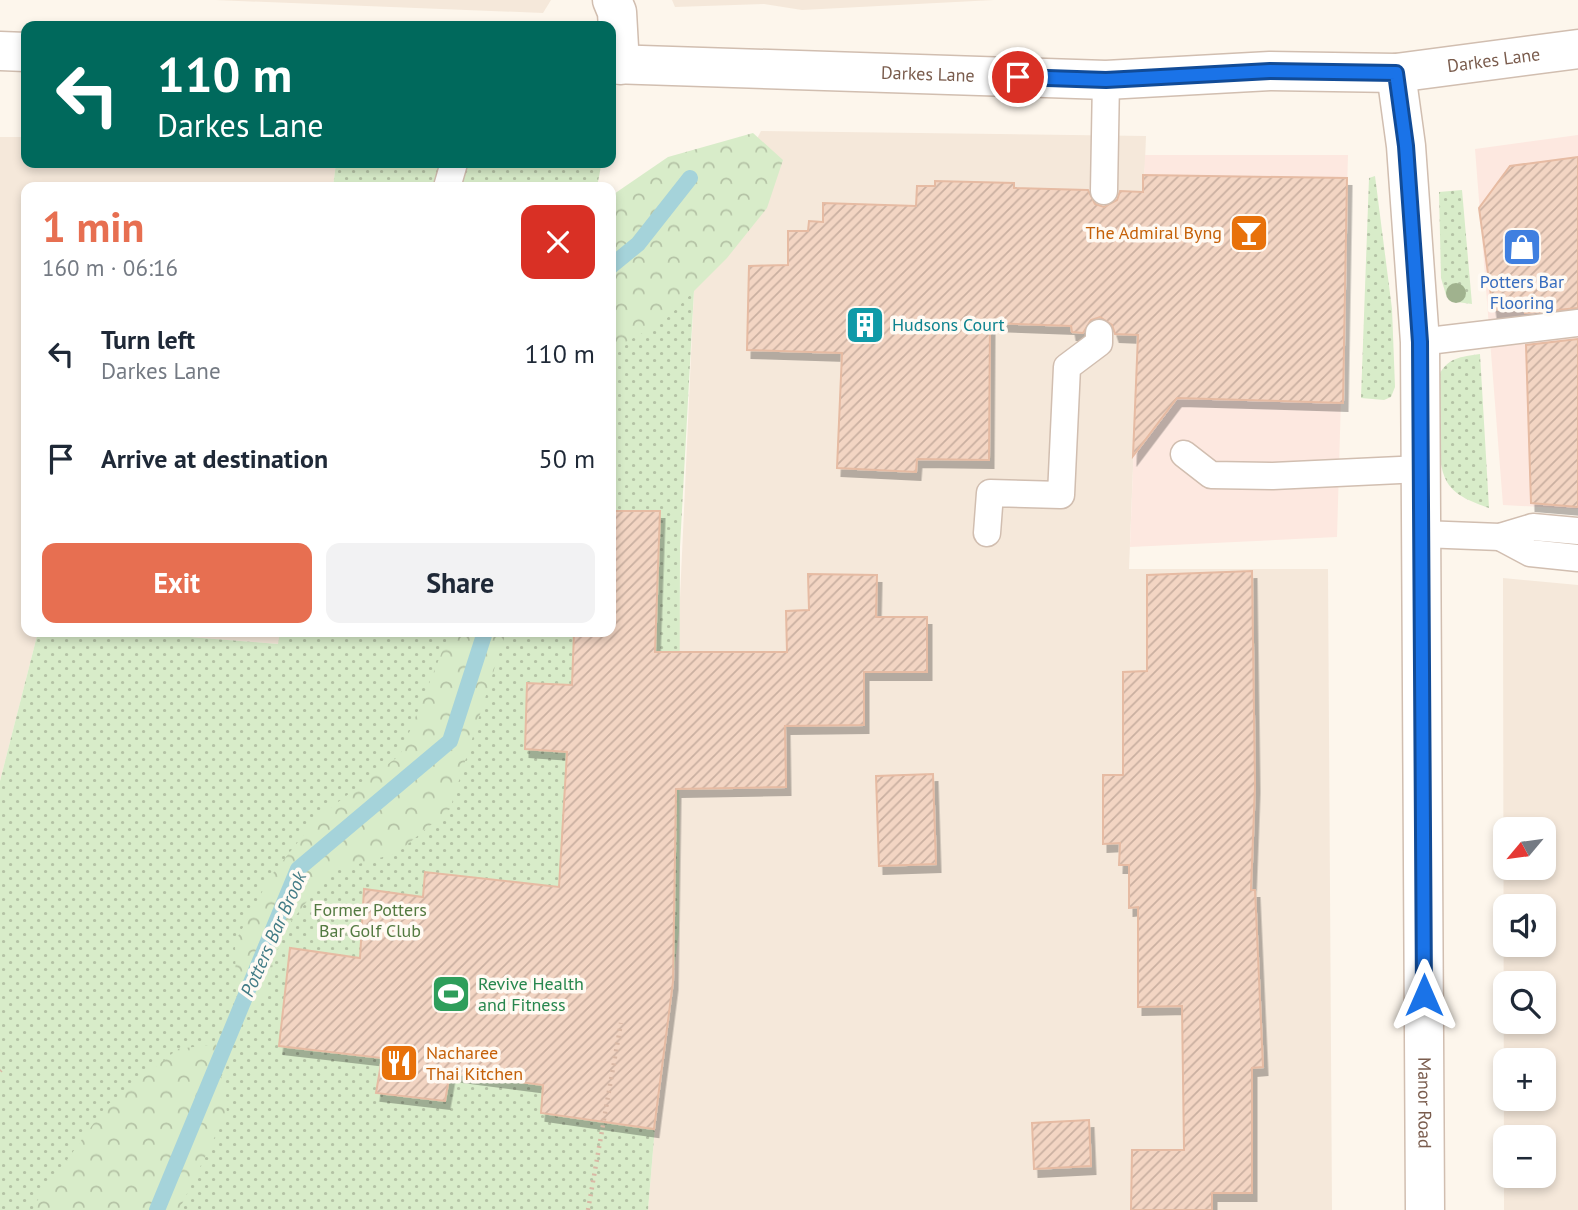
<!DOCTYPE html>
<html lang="en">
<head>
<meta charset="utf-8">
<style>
  body { margin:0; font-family:"PT Sans",sans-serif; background:#f2f2f3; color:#1f2937; height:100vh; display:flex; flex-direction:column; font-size:26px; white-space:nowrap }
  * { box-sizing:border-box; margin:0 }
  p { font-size:23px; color:#747a83 }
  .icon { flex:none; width:38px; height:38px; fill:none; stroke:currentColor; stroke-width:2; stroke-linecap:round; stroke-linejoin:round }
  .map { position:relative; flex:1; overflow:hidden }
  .panel { position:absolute; left:21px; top:182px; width:595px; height:455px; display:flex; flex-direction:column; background:#fff; border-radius:14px; box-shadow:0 4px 10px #0003 }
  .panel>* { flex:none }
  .banner { position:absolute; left:21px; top:21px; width:595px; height:147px; border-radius:14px; box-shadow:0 4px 10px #0003; background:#00695c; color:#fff; overflow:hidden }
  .needle { width:46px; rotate:241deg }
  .fabs { position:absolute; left:1493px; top:817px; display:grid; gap:14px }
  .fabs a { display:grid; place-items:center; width:63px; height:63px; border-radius:14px; background:#fff; box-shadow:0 4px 10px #0003; font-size:35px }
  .pin { position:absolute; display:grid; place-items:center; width:60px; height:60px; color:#fff; margin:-30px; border:4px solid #fff; border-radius:50%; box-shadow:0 2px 7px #0007 }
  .me { position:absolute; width:77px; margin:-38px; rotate:0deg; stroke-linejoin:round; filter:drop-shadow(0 0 5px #0008) }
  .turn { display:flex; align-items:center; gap:24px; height:147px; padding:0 21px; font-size:32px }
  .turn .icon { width:91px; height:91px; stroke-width:2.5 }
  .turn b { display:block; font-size:49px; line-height:60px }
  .round { display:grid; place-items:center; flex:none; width:74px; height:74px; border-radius:14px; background:#f2f2f3 }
  .overview { display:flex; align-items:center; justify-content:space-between; height:119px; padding:0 21px }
  h1 { font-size:42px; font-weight:600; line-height:52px; color:#e76f51 }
  .primary-button { display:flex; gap:14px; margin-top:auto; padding:14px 21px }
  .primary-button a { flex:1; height:80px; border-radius:14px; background:#e76f51; color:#fff; font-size:28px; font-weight:600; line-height:80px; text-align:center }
  .primary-button a+a { background:#f2f2f3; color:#1f2937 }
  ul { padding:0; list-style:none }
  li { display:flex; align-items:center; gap:21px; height:105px; padding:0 21px }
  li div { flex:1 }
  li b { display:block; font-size:26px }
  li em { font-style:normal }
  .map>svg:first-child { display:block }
</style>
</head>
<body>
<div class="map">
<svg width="1578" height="1210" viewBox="0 0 1578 1210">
  <defs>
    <pattern id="green-dots" width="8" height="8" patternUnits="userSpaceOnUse" patternTransform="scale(1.75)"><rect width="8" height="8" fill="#d8ecc9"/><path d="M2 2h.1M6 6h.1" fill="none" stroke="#b4c2a5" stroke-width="1.8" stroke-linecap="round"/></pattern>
    <pattern id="forest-crowns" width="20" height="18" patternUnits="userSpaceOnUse" patternTransform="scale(1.75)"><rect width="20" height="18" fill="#d8ecc9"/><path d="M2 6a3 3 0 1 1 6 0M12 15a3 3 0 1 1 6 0" fill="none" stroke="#b4c2a5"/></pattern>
    <pattern id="building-hatch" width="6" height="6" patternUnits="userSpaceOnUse" patternTransform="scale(1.75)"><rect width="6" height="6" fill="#f3d5c3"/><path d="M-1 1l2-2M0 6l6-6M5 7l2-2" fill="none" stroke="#cab0a1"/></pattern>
    <filter id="shadow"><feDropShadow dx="4.5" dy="8" stdDeviation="0" flood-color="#0004"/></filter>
  </defs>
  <rect width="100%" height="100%" fill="#fdf6ec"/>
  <!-- residential -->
  <g fill="#f5e8da" fill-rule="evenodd">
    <polygon points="215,0 551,0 543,13"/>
    <polygon points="672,0 994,0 802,10 764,4 675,7"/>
    <polygon points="761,131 1146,136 1129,569 1328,569 1332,1210 648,1210 657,1103 694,290 734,184"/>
    <polygon points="0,137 26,137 26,163 336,163 333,187 26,187 26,632 38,632 0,781"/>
    <path d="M1503,578L1578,585V1210H1504ZM1505,830H1544V868H1505ZM1544,906V945H1505V906ZM1505,984H1544V1022H1505ZM1544,1060V1099H1505V1060ZM1505,1138H1544V1176H1505Z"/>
    <polygon points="126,632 280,632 279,644"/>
  </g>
  <!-- commercial -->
  <g fill="#fde8e0">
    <polygon points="1578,135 1578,509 1503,505 1475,149"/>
    <polygon points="1145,155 1348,155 1337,537 1130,547"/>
  </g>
  <!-- green -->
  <g fill="url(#green-dots)">
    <polygon points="336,163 588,163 601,166 597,187 333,187"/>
    <polygon points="1375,176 1392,309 1395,387 1391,397 1384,400 1361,398 1369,178"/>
    <polygon points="1462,190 1472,304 1457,302 1446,295 1441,278 1439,192"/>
    <polygon points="611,225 694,290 680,547 679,932 657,1103 648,1210 0,1210 0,781 38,632 126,632 278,644 280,632 611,632"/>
    <path d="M1480,354L1489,508C1473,502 1456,497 1447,482C1434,459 1439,404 1438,377C1447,357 1461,357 1480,354Z"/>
  </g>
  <!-- forest -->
  <g fill="url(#forest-crowns)">
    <polygon points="753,133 783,160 767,208 727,258 663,322 611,350 611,196 668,157"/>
    <polygon points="450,632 506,632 450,809 397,853 330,872 283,932 262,1001 236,997 235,942 270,877 317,818 400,755"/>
    <polygon points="216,1044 227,1112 179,1210 36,1210 37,1201 107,1105 178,1049"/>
  </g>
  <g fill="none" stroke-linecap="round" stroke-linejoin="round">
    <!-- stream -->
    <g stroke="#a5d3da" stroke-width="16">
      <polyline points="611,266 638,244 690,178"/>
      <polyline points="157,1210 298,869 450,741 485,632"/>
    </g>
  </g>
  <!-- building -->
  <g fill="url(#building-hatch)" stroke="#e6bba3" stroke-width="2" filter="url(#shadow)">
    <polygon points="1578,157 1578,308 1525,313 1525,306 1493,310 1479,208 1510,166"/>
    <polygon points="1143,175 1347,178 1343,403 1177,398 1133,456 1138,335 1115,334 1112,325 1100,317 1091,320 1083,333 1072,332 1071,326 990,323 989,460 917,459 916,472 837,468 842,353 747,350 749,266 788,265 788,231 808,231 809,221 823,222 823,203 916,206 917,186 935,186 935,181 1014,183 1014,188 1088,190 1095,204 1104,207 1117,200 1120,191 1143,192"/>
    <polygon points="1578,339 1578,507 1531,503 1526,345"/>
    <polygon points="611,511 660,511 655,652 787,652 786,611 809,610 808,574 877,575 876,617 927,617 927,672 864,672 864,725 785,726 786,787 676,789 673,982 654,1129 541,1113 543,1085 450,1073 445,1101 376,1093 382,1058 279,1046 290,948 360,958 364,889 423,897 425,872 559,887 567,752 525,749 527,683 572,685 574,632 611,632"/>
    <polygon points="1252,571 1255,785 1251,890 1255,890 1263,1067 1252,1068 1252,1193 1212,1193 1212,1210 1131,1210 1132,1150 1184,1150 1182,1006 1138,1007 1138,907 1129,908 1129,865 1119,865 1120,843 1103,844 1103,775 1123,775 1123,672 1147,671 1147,575"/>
    <polygon points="933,774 936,864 879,866 876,776"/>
    <polygon points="1089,1120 1091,1166 1034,1169 1032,1123"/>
  </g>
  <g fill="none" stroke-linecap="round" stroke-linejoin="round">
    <!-- service casing -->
    <g stroke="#d1beb0" stroke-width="29">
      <g id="service">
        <polyline points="447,187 454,163"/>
        <polyline points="1104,191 1106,80"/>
        <polyline points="1420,342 1578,323"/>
        <polyline points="1184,454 1211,475 1273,476 1421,469"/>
        <polyline points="987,533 990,493 1061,495 1067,367 1099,343 1099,333"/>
        <polyline points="1422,534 1500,537 1533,527 1578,531"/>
        <polyline points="1500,537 1530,553 1578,558"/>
      </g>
    </g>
    <!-- minor casing -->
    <g stroke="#d1beb0" stroke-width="41">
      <g id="minor">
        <polyline points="612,0 617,12 620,65"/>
        <path id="s1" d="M1396,73L1406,146L1420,342L1425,1210"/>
      </g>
    </g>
    <!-- tertiary casing -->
    <g stroke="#d1beb0" stroke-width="41">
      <g id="tertiary">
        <polyline points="0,51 26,52"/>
        <path id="s2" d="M611,64L1106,80L1270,71L1396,73L1578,49"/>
      </g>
    </g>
    <!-- path -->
    <g stroke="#d9b8a5" stroke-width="4.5" stroke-dasharray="2 5" stroke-linecap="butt">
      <polyline points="0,1071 1,1070"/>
      <polyline points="588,1210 621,1023"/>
    </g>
    <!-- service -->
    <use href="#service" stroke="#fff" stroke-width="26"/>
    <!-- minor -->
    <use href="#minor" stroke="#fff" stroke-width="38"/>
    <!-- tertiary -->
    <use href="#tertiary" stroke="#fff" stroke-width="38"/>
  </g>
  <!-- trees -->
  <circle fill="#a0b28e" cx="1456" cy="293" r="10"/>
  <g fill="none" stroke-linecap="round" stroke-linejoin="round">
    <!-- route casing -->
    <g stroke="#114b97" stroke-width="18">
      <polyline id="route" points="1018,77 1106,80 1270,71 1396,73 1406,146 1420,342 1424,995"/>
    </g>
    <!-- route -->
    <use href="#route" stroke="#1a73e8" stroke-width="12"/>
  </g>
  <!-- icons -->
  <defs>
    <g id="bar-square" transform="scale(2.0125)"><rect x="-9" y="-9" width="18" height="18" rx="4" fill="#e8710a" stroke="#fffaf3"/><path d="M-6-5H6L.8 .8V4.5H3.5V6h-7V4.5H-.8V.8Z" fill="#fff"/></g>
    <g id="shop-square" transform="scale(2.0125)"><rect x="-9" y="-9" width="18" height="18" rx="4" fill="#3f7fe0" stroke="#fffaf3"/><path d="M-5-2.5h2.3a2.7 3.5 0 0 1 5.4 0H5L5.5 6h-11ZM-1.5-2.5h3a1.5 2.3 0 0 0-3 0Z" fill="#fff"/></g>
    <g id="building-square" transform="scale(2.0125)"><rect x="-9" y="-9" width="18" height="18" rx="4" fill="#0f9aa8" stroke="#fffaf3"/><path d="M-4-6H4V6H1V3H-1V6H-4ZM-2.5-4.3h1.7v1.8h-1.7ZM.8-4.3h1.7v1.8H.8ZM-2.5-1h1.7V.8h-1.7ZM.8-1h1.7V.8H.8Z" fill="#fff"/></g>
    <g id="stadium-square" transform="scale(2.0125)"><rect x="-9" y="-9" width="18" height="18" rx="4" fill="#2e9e5b" stroke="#fffaf3"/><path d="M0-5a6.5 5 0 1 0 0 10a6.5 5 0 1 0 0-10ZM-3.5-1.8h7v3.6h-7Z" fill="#fff"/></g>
    <g id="restaurant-square" transform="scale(2.0125)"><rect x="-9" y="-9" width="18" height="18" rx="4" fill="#e8710a" stroke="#fffaf3"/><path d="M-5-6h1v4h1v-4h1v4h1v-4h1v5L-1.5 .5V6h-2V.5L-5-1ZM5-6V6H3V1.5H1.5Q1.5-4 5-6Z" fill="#fff"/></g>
  </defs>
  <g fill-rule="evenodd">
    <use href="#bar-square" x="1249" y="233"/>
    <use href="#shop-square" x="1522" y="247"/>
    <use href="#building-square" x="865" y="325"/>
    <use href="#stadium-square" x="451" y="994"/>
    <use href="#restaurant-square" x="399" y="1063"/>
  </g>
  <g text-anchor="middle" stroke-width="7" stroke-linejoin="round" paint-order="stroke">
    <!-- street labels -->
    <g font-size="18" fill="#7a5c4d" stroke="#fffaf3">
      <text dy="6" stroke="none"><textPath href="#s2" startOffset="884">Darkes Lane</textPath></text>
      <text dy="6" stroke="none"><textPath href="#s2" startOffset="317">Darkes Lane</textPath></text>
      <text dy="6" stroke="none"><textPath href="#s1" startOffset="1031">Manor Road</textPath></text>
    </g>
    <!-- food labels -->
    <g font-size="18" fill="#c56008" stroke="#fffaf3" text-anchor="end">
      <text x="1222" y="239">The Admiral Byng</text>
      <text x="426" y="1059" text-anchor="start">Nacharee<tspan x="426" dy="21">Thai Kitchen</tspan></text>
    </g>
    <!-- shop labels -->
    <g font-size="18" fill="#366cbe" stroke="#fffaf3">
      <text x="1522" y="288">Potters Bar<tspan x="1522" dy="21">Flooring</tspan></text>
    </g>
    <!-- culture labels -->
    <g font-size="18" fill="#0d838f" stroke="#fffaf3" text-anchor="start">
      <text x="892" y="331">Hudsons Court</text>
    </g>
    <!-- park labels -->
    <g font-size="18" fill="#537a41" stroke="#fffaf3">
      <text x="370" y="916">Former Potters<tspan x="370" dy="21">Bar Golf Club</tspan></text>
    </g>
    <!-- leisure labels -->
    <g font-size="18" fill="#27864d" stroke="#fffaf3" text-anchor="start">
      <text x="478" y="990">Revive Health<tspan x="478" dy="21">and Fitness</tspan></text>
    </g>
    <!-- water labels -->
    <g font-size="19" font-style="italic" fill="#437c86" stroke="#fffaf3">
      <text transform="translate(273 934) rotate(-66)" y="7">Potters Bar Brook</text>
    </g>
  </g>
</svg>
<div class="fabs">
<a><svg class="needle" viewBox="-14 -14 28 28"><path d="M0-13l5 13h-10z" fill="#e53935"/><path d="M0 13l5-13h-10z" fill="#747a83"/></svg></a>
<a><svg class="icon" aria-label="sound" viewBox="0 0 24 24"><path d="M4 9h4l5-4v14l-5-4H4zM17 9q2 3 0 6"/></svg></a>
<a><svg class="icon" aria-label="search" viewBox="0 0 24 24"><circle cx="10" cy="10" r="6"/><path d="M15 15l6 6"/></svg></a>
<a>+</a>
<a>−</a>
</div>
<div class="pin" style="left:1018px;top:77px;background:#d93025"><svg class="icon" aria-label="arrive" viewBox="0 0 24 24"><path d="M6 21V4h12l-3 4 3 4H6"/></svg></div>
<svg class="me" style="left:1424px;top:995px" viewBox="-20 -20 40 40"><path d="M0-17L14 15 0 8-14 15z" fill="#1a73e8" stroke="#fff" stroke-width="4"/></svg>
<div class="banner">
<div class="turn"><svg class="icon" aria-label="left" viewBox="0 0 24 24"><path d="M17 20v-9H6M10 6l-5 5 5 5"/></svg><div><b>110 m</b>Darkes Lane</div></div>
</div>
<section class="panel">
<div class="overview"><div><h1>1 min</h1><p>160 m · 06:16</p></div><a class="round" style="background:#d93025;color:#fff"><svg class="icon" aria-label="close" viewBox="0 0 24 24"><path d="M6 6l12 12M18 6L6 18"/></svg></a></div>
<ul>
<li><svg class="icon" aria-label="left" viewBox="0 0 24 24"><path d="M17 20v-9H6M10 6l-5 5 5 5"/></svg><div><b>Turn left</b><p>Darkes Lane</p></div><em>110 m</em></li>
<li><svg class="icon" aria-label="arrive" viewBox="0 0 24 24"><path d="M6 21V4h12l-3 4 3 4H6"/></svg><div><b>Arrive at destination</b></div><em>50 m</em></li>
</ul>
<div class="primary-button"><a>Exit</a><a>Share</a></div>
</section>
</div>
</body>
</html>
